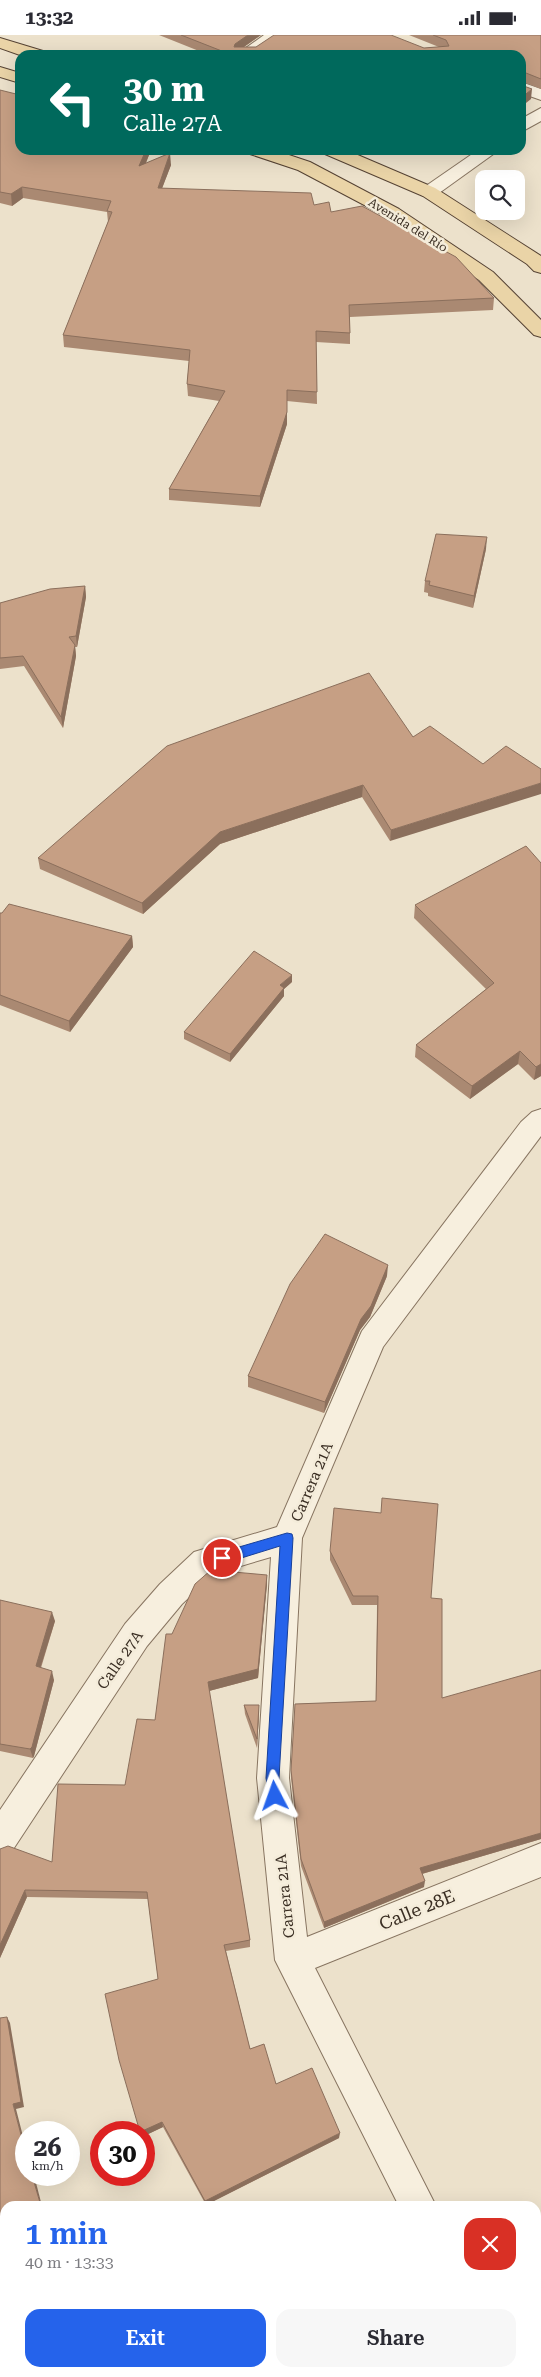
<!DOCTYPE html>
<html lang="en">
<head>
<meta charset="utf-8">
<style>
  body { margin:0; font-family:"Roboto Serif",serif; background:#f7f7f7; color:#2b2b33; height:100vh; display:flex; flex-direction:column; font-size:19px; white-space:nowrap }
  * { box-sizing:border-box; margin:0 }
  p { font-size:16px; color:#7c7c81 }
  .icon { flex:none; width:28px; height:28px; fill:none; stroke:currentColor; stroke-width:2; stroke-linecap:round; stroke-linejoin:round }
  .map { position:relative; flex:1; overflow:hidden }
  .details { position:absolute; left:0px; top:2166px; width:541px; height:176px; display:flex; flex-direction:column; background:#fff; border-radius:15px 15px 0 0; box-shadow:0 5px 20px #0002 }
  .details>* { flex:none }
  .top-card { position:absolute; left:15px; top:15px; width:511px; height:105px; border-radius:15px; box-shadow:0 5px 20px #0002; background:#00695c; color:#fff; overflow:hidden }
  .fabs { position:absolute; left:475px; top:135px; display:grid; gap:10px }
  .fabs a { display:grid; place-items:center; width:50px; height:50px; border-radius:10px; background:#fff; box-shadow:0 5px 20px #0002; font-size:25px }
  .speed { position:absolute; left:15px; top:2086px; display:flex; gap:10px; font-size:25px; font-weight:700; text-align:center }
  .speed>* { display:grid; place-content:center; width:65px; height:65px; border-radius:50%; background:#fff; box-shadow:0 5px 20px #0002; line-height:1 }
  .speed small { font-size:12px; font-weight:400 }
  .speed .limit { border:8px solid #d22; background:#fff; color:#111 }
  .pin { position:absolute; display:grid; place-items:center; width:42px; height:42px; color:#fff; margin:-21px; border:2px solid #fff; border-radius:50%; box-shadow:0 1px 5px #0007 }
  .me { position:absolute; width:55px; margin:-28px; rotate:356deg; stroke-linejoin:round; filter:drop-shadow(0 0 4px #0008) }
  .turn { display:flex; align-items:center; gap:18px; height:105px; padding:0 25px; font-size:22px }
  .turn .icon { width:65px; height:65px; stroke-width:2.5 }
  .turn b { display:block; font-size:35px; line-height:42px }
  .round { display:grid; place-items:center; flex:none; width:52px; height:52px; border-radius:15px; background:#f7f7f7 }
  .overview { display:flex; align-items:center; justify-content:space-between; height:85px; padding:0 25px }
  h1 { font-size:30px; font-weight:600; line-height:38px; color:#2563eb }
  .button { display:flex; gap:10px; margin-top:auto; padding:10px 25px }
  .button a { flex:1; height:58px; border-radius:15px; background:#2563eb; color:#fff; font-size:20px; font-weight:600; line-height:58px; text-align:center }
  .button a+a { background:#f7f7f7; color:#2b2b33 }
  .status { display:flex; justify-content:space-between; align-items:center; height:35px; padding:0 25px; background:#fff; direction:ltr }
  .status svg { height:14px; fill:currentColor }
  .map>svg:first-child { display:block }
</style>
</head>
<body>
<div class="status"><b>13:32</b><svg viewBox="0 0 49 12"><path d="M0 12V9h3v3zM5 12V6h3v6zM10 12V3h3v9zM15 12V0h3v12zM26 1h20v11H26zM47 4h2v5h-2z"/></svg></div>
<div class="map">
<svg width="541" height="2342" viewBox="0 0 541 2342">
  <rect width="100%" height="100%" fill="#ece1cb"/>
  <g fill="none" stroke-linecap="round" stroke-linejoin="round">
    <!-- minor casing -->
    <g stroke="#877460" stroke-width="2">
      <g id="minor">
        <polygon points="264,0 283,0 255,20 236,20"/>
        <polygon points="521,47 541,54 541,65 521,58"/>
        <polygon points="541,73 541,86 521,97 521,84"/>
        <polygon points="478,115 499,115 435,161 423,161 420,157 423,153"/>
        <polygon points="541,1074 541,1101 383,1312 302,1503 289,1743 307,1902 541,1808 541,1842 315,1933 436,2171 399,2171 275,1925 257,1743 271,1522 214,1539 182,1569 147,1611 12,1816 0,1821 0,1775 125,1589 160,1549 194,1517 277,1492 362,1296 521,1087 532,1077"/>
        <polygon points="485,2338 523,2338 525,2342 487,2342"/>
      </g>
    </g>
    <!-- major casing -->
    <g stroke="#564334" stroke-width="2">
      <g id="major">
        <polygon points="0,3 43,16 45,20 20,20 0,13"/>
        <polygon points="0,32 20,38 20,48 0,42"/>
        <polygon points="247,115 274,115 310,127 399,174 493,237 541,285 541,302 534,300 479,245 387,182 298,135 250,119"/>
        <polygon points="322,115 346,115 435,153 541,221 541,238 534,236 527,229 423,161 325,119"/>
      </g>
    </g>
    <!-- minor -->
    <use href="#minor" fill="#f7efde" fill-rule="evenodd"/>
    <!-- major -->
    <use href="#major" fill="#ead4a7" fill-rule="evenodd"/>
  </g>
  <!-- wall -->
  <g fill="#aa8972">
    <polygon points="159,0 261,0 244,12 424,13 439,12 409,0 541,0 541,54 521,46 521,20 209,20"/>
    <polygon points="0,55 20,115 151,115 146,128 171,130 162,153 314,170 331,177 494,263 493,275 350,282 350,309 316,307 317,369 287,366 287,389 260,472 169,465 169,454 219,366 188,361 187,349 189,326 64,312 63,300 108,187 107,177 23,163 12,171 0,168"/>
    <polygon points="486,514 473,573 428,561 428,558 424,557 425,546"/>
    <polygon points="85,551 86,562 77,612 75,612 76,621 63,693 24,631 0,634 0,568"/>
    <polygon points="413,702 390,806 362,762 220,809 143,879 40,834 38,823"/>
    <polygon points="541,828 541,1041 534,1045 518,1029 470,1064 415,1022 416,1010 486,954 414,883 415,870"/>
    <polygon points="0,878 132,901 133,912 70,997 0,970"/>
    <polygon points="292,947 284,954 284,961 230,1027 184,1004 184,997"/>
    <polygon points="387,1241 370,1282 360,1295 324,1378 248,1352 248,1341"/>
    <polygon points="330,1516 431,1563 442,1663 541,1804 422,1839 424,1852 324,1893 301,1831 291,1743 295,1669 376,1667 377,1570 352,1570 330,1525"/>
    <polygon points="267,1549 258,1643 209,1656 250,1905 250,1912 226,1916 250,2014 276,2049 339,2103 206,2170 163,2092 144,2101 158,1944 148,1864 27,1862 0,1923 0,1814 52,1827 125,1750 155,1685 172,1599"/>
    <polygon points="0,1565 55,1586 41,1633 54,1645 34,1721 33,1723 0,1716"/>
    <polygon points="244,1670 259,1678 257,1713 245,1679"/>
  </g>
  <!-- shaded-wall -->
  <g fill="#8b6f5c">
    <polygon points="248,0 261,0 235,18 235,9"/>
    <polygon points="532,54 531,64 521,72 521,63"/>
    <polygon points="146,115 151,115 140,142 139,131"/>
    <polygon points="170,118 171,130 158,164 158,153"/>
    <polygon points="22,152 23,163 12,171 11,159"/>
    <polygon points="287,355 287,389 260,472 260,461"/>
    <polygon points="487,502 486,514 473,573 474,561"/>
    <polygon points="85,551 86,562 77,612 76,601"/>
    <polygon points="75,610 76,621 63,693 61,682"/>
    <polygon points="541,748 541,759 390,806 391,795"/>
    <polygon points="363,750 362,762 220,809 143,879 142,868 220,797"/>
    <polygon points="132,901 133,912 70,997 69,986"/>
    <polygon points="292,940 292,947 284,954 284,961 230,1027 230,1019 280,950"/>
    <polygon points="520,1016 518,1029 470,1064 472,1051"/>
    <polygon points="541,1029 541,1041 534,1045 536,1032"/>
    <polygon points="388,1230 387,1241 370,1282 360,1295 324,1378 325,1367 361,1284"/>
    <polygon points="267,1540 267,1549 258,1643 209,1656 208,1647"/>
    <polygon points="52,1577 55,1586 38,1640 36,1631"/>
    <polygon points="52,1636 54,1645 34,1721 33,1723 30,1714"/>
    <polygon points="259,1670 259,1678 257,1713 257,1704"/>
    <polygon points="541,1798 541,1804 418,1840 420,1833"/>
    <polygon points="425,1846 424,1852 324,1893 324,1887"/>
    <polygon points="25,1855 27,1862 0,1923 0,1910"/>
    <polygon points="7,1982 10,1988 24,2072 16,2074 26,2113 26,2119 13,2069"/>
    <polygon points="162,2087 163,2092 144,2101 144,2098 140,2097"/>
    <polygon points="340,2098 339,2103 206,2170 205,2166"/>
    <polygon points="32,2140 34,2140 42,2171 41,2171"/>
    <polygon points="214,2338 215,2340 211,2342 207,2342"/>
  </g>
  <!-- building -->
  <g fill="#c69f84" stroke="#8b6f5c">
    <polygon points="181,0 248,0 235,9 234,12 256,12 274,0 391,0 424,13 449,11 446,5 433,0 541,0 541,44 521,36 521,20 232,20"/>
    <polygon points="521,50 532,54 521,63"/>
    <polygon points="0,55 20,60 20,115 146,115 139,131 170,118 158,153 311,158 314,170 329,167 331,177 362,171 456,222 494,263 349,270 350,298 316,296 317,357 287,355 287,377 260,461 169,454 225,356 187,349 190,315 63,300 112,177 107,176 111,166 22,152 11,159 0,157"/>
    <polygon points="436,499 487,502 474,561 429,550 430,546 425,546"/>
    <polygon points="85,551 76,601 69,602 75,610 61,682 23,621 0,623 0,568 50,554"/>
    <polygon points="369,638 413,702 430,691 483,729 506,711 541,734 541,748 391,795 363,750 220,797 142,868 38,823 167,711"/>
    <polygon points="526,811 541,828 541,1029 536,1032 520,1016 472,1051 416,1010 494,948 415,870"/>
    <polygon points="9,869 132,901 69,986 0,960 0,878 2,878"/>
    <polygon points="254,916 292,940 280,950 284,953 230,1019 184,997"/>
    <polygon points="325,1199 388,1230 371,1271 361,1284 325,1367 248,1341 290,1249"/>
    <polygon points="382,1463 438,1469 431,1563 442,1564 442,1663 541,1635 541,1798 420,1833 425,1846 324,1887 301,1824 291,1735 295,1669 376,1666 378,1561 353,1561 330,1516 334,1473 381,1478"/>
    <polygon points="211,1535 267,1540 258,1634 208,1647 250,1905 224,1910 250,2014 264,2009 276,2049 312,2033 340,2098 205,2166 162,2087 140,2097 119,2025 105,1959 158,1944 147,1857 25,1855 0,1910 0,1814 8,1811 52,1827 58,1749 125,1750 137,1684 155,1685 166,1599 172,1599 195,1549"/>
    <polygon points="0,1565 52,1577 36,1631 52,1636 32,1712 30,1714 0,1709"/>
    <polygon points="244,1670 259,1670 257,1704"/>
    <polygon points="7,1982 21,2067 13,2069 26,2119 26,2140 32,2140 41,2171 5,2171 5,2222 0,2223 0,1983"/>
    <polygon points="5,2223 5,2338 49,2338 51,2342 0,2342 0,2225"/>
    <polygon points="151,2338 214,2338 207,2342 154,2342"/>
    <polygon points="298,2338 350,2338 352,2342 301,2342"/>
  </g>
  <!-- route -->
  <polygon fill="#2563eb" stroke="#184099" points="287,1498 292,1499 293,1503 279,1743 281,1761 279,1766 275,1768 270,1766 266,1743 280,1511 222,1529 217,1527 215,1523 217,1518 222,1517"/>
  <g text-anchor="middle" stroke-width="5" stroke-linejoin="round" paint-order="stroke">
    <!-- far-street labels -->
    <g font-size="12" fill="#392d22" stroke="#f4ecda">
      <text transform="translate(408 190) rotate(32)" y="4">Avenida del Río</text>
    </g>
    <!-- street labels -->
    <g font-size="15" fill="#392d22" stroke="#f4ecda">
      <text transform="translate(312 1447) rotate(-67)" y="5">Carrera 21A</text>
      <text transform="translate(120 1625) rotate(-55)" y="5">Calle 27A</text>
      <text transform="translate(285 1861) rotate(-96)" y="5">Carrera 21A</text>
    </g>
    <!-- near-street labels -->
    <g font-size="18" fill="#392d22" stroke="#f4ecda">
      <text transform="translate(417 1875) rotate(-22)" y="6">Calle 28E</text>
    </g>
  </g>
</svg>
<div class="fabs">
<a><svg class="icon" aria-label="search" viewBox="0 0 24 24"><circle cx="10" cy="10" r="6"/><path d="M15 15l6 6"/></svg></a>
</div>
<div class="speed"><div>26<small>km/h</small></div><div class="limit">30</div></div>
<div class="pin" style="left:222px;top:1523px;background:#d93025"><svg class="icon" aria-label="arrive" viewBox="0 0 24 24"><path d="M6 21V4h12l-3 4 3 4H6"/></svg></div>
<svg class="me" style="left:275px;top:1761px" viewBox="-20 -20 40 40"><path d="M0-17L14 15 0 8-14 15z" fill="#2563eb" stroke="#fff" stroke-width="4"/></svg>
<div class="top-card">
<div class="turn"><svg class="icon" aria-label="left" viewBox="0 0 24 24"><path d="M17 20v-9H6M10 6l-5 5 5 5"/></svg><div><b>30 m</b>Calle 27A</div></div>
</div>
<section class="details">
<div class="overview"><div><h1>1 min</h1><p>40 m · 13:33</p></div><a class="round" style="background:#d93025;color:#fff"><svg class="icon" aria-label="close" viewBox="0 0 24 24"><path d="M6 6l12 12M18 6L6 18"/></svg></a></div>
<div class="button"><a>Exit</a><a>Share</a></div>
</section>
</div>
</body>
</html>
